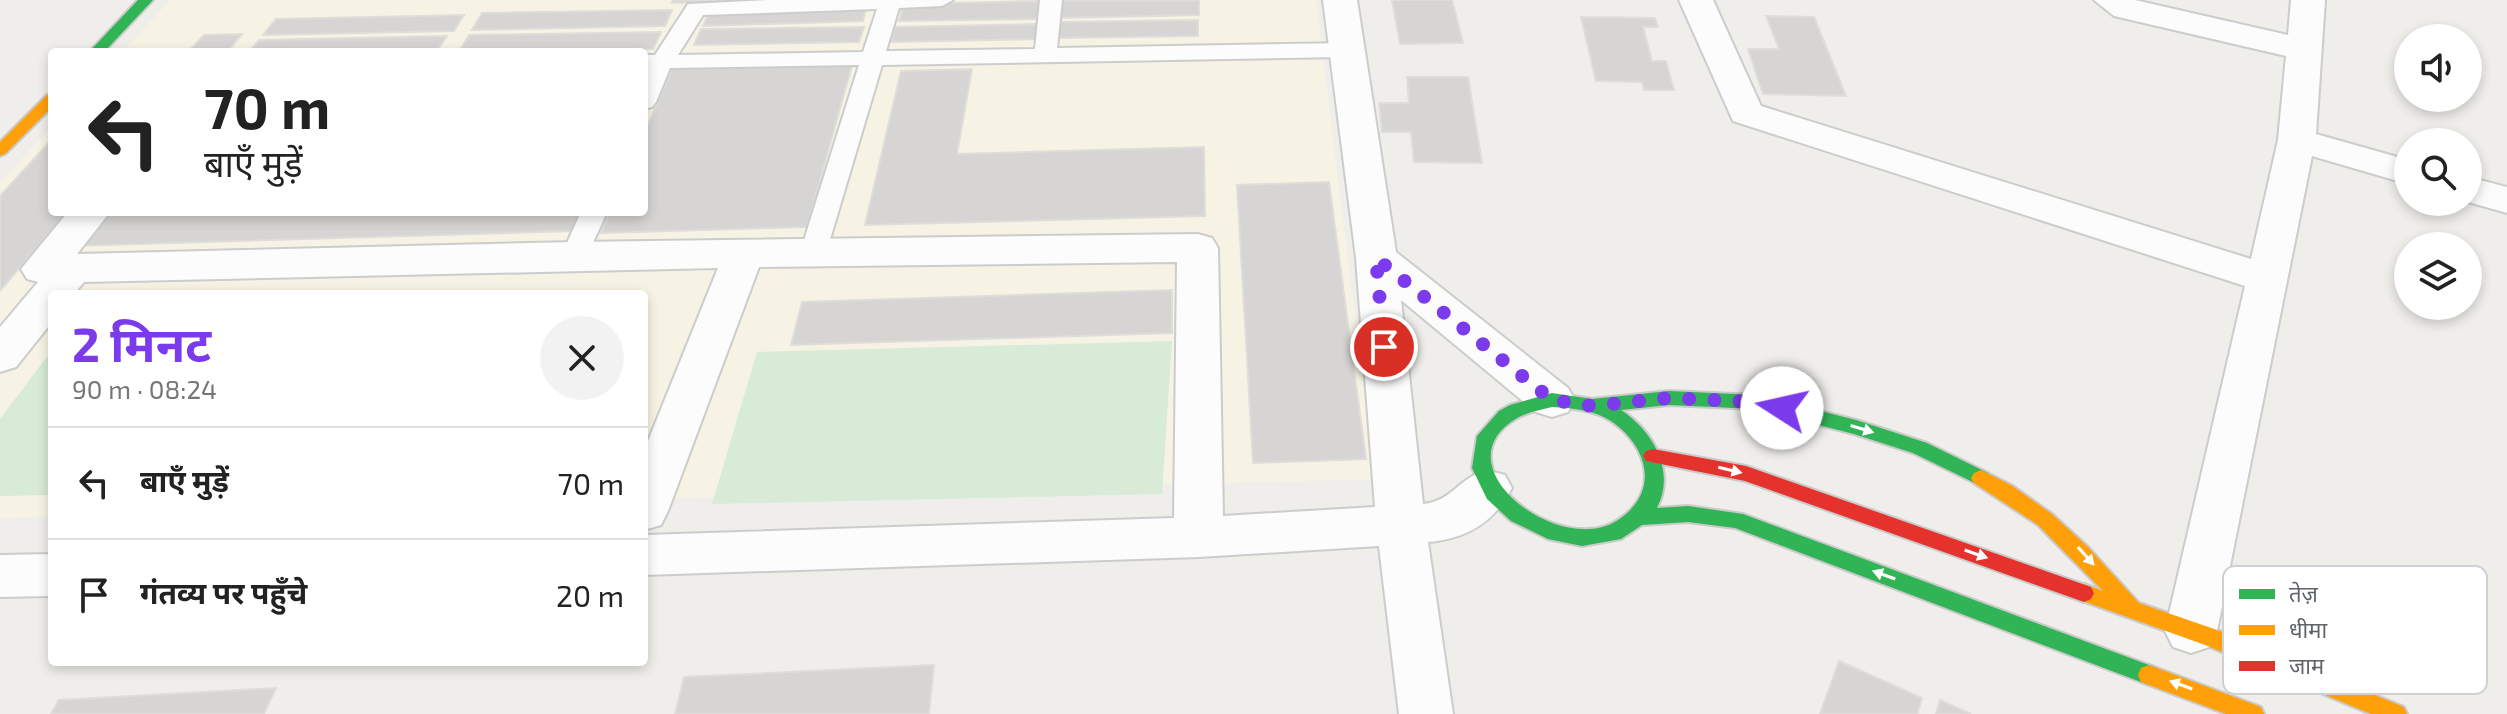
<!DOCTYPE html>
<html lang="hi">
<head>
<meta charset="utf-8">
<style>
  body { margin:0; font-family:"Exo 2","Noto Sans Devanagari",sans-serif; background:#f2f2f2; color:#222; height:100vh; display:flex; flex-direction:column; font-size:30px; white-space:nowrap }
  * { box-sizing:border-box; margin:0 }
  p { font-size:26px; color:#767676 }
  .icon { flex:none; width:44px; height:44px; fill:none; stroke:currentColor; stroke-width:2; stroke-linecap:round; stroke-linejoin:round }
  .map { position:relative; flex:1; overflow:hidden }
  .sheet { position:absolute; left:48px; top:290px; width:600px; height:376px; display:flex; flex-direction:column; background:#fff; border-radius:8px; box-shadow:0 4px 12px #0003 }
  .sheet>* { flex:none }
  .guide { position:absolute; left:48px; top:48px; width:600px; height:168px; border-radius:8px; box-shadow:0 4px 12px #0003; background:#fff; color:#222; overflow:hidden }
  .controls { position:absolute; left:2394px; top:24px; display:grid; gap:16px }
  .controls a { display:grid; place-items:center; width:88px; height:88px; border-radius:50%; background:#fff; box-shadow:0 4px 12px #0003; font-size:40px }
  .pin { position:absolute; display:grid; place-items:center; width:68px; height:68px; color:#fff; margin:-34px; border:4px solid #fff; border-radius:50%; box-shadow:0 2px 8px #0007 }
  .me { position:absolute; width:88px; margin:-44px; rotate:280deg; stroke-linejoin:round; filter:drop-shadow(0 0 6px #0008) }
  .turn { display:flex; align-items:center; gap:28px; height:168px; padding:0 24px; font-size:36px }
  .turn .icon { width:104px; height:104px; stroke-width:2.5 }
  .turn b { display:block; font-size:56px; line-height:68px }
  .round { display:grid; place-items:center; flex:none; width:84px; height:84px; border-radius:42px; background:#f2f2f2 }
  .headline { display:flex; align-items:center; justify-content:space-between; height:136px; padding:0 24px }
  h1 { font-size:48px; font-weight:700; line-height:60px; color:#7c3aed }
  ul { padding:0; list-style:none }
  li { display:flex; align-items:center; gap:24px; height:112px; padding:0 24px; border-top:2px solid #e0e0e0 }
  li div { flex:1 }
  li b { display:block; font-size:30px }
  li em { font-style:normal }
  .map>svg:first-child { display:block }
</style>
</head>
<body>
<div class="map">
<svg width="2507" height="714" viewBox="0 0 2507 714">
  <rect width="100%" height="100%" fill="#efeeea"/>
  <!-- commercial -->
  <polygon fill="#f7f3e4" points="171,0 1316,0 1375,479 644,499 644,294 52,294 52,516 0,518 0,182 52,127 52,212 644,212 644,52 122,52"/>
  <!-- green -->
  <g fill="#d8ebd6">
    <polygon points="1172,341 1162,494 712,504 757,352"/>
    <polygon points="52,350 52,495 0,496 0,419"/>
  </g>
  <!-- building -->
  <g fill="#d6d5d3" stroke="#deddd9" stroke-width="2">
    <polygon points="673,0 750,0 672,3"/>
    <polygon points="1199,0 1199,15 1056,18 1058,1"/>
    <polygon points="1392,0 1452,0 1463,43 1400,44"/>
    <polygon points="1041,1 1039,19 899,21 904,4"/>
    <polygon points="866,7 863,21 703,26 709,12"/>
    <polygon points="672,10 665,26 472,30 482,13"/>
    <polygon points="464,15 454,31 263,35 276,19"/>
    <polygon points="1766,16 1814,17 1846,96 1763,94 1748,49 1779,49"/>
    <polygon points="1581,17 1655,18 1658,27 1643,27 1652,61 1666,61 1674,90 1644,90 1642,82 1596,81"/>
    <polygon points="1198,20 1198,36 1058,38 1060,22"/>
    <polygon points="1039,24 1037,39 891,42 895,27"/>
    <polygon points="864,27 859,42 694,45 701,29"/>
    <polygon points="661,32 653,49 459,52 469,35"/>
    <polygon points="242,34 227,52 188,52 204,35"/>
    <polygon points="447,36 436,52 249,52 259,40"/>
    <polygon points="853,62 807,227 601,233 610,212 644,212 644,134 673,67"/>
    <polygon points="972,69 957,154 1204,147 1205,216 865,225 901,71"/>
    <polygon points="1407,77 1468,77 1482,163 1414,162 1411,132 1382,132 1379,103 1409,103"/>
    <polygon points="52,139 52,212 67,212 0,291 0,196"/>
    <polygon points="1329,182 1366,459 1253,463 1237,185"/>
    <polygon points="101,212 583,212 574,231 73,246"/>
    <polygon points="1172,290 1172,333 791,345 802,302"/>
    <polygon points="1839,661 1922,698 1917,714 1820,714"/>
    <polygon points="934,665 929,714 675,714 684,677"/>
    <polygon points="276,688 264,714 51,714 59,700"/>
    <polygon points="1940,700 1971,714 1936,714"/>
  </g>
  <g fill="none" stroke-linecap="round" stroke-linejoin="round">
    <!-- lane casing -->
    <g stroke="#cbcccc" stroke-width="4">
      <g id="lane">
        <path d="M768,0H953L942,6L899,8L886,51L1035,49L1040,0H1062L1057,48L1347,43L1358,50L1347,57L882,65L826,253L822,259L813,262L804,259L800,253L859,65L670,68L656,102L652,107L644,109V77L648,69H644V55H655L688,4ZM877,9L863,52L678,55L703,15Z"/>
        <polygon points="581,212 607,212 587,256 583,262 574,265 565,262 561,256"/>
      </g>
    </g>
    <!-- street casing -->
    <g stroke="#cbcccc" stroke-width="4">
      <g id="street">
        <path d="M1323,0H1357L1396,252L1568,388L1575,400L1568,412L1552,417L1536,412L1401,300L1423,504C1460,501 1463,461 1505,475L1512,488C1494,523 1466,539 1428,542L1453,714H1399L1379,546L1199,557L644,575V535L1174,518L1177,262L759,267L668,511L661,525L644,530V451L718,268L84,282L74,294H52V322L16,367L0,372V327L38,282L27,279L21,269L68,212H110L77,254L574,242L1198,234L1212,238L1218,248L1223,516L1375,507L1356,258Z"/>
        <polygon points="1679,0 1713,0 1761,106 2251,259 2278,140 2286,56 2114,16 2094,0 2135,0 2288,35 2291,0 2325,0 2316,134 2408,160 2408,184 2312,156 2217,631 2209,647 2191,653 2173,647 2165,631 2245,286 1733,121"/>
        <polygon points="2468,177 2507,187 2507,213 2468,202"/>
        <polygon points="52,554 52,596 0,597 0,555"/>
      </g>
    </g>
    <!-- fast casing -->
    <g stroke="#cacacb" stroke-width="4">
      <g id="fast">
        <polygon points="138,0 153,0 104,52 89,52"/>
        <path d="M1669,391L1757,395L1856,420L1927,443L1988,473L1991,478L1988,483L1981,486L1913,453L1854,434L1757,409L1669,405L1621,410C1653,431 1676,471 1657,508L1688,506L1743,514L2157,668L2160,675L2157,682L2149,685L2141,682L1735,528L1688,522L1642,525L1621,539L1582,546L1548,539L1511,521L1487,499L1472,468L1477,436L1499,411L1510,405L1552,393L1592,399ZM1552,407C1572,408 1594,410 1611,421C1649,447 1660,492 1618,520C1560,559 1437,465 1517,418C1528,412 1540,410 1552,407Z"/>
      </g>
    </g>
    <!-- slow casing -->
    <g stroke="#cacacb" stroke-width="4">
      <g id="slow">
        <polygon points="52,94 52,107 5,154 0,156 0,142 47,95"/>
        <polygon points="1981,470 2011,485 2052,514 2088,547 2139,603 2220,631 2404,707 2407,714 2371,714 2205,645 2077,599 2074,593 2077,587 2084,584 2103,591 2038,525 1974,483 1971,478 1974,473"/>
        <polygon points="2149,665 2261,707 2264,714 2226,714 2141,682 2138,675 2141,668"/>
      </g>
    </g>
    <!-- jam casing -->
    <g stroke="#cacacb" stroke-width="4">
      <polygon id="jam" points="1653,449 1746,466 2091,587 2094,593 2091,599 2084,602 1745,481 1646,461 1643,456 1646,451"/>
    </g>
    <!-- lane -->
    <use href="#lane" fill="#fdfcfc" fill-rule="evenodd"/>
    <!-- street -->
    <use href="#street" fill="#fdfcfc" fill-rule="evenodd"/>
    <!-- fast -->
    <use href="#fast" fill="#30b455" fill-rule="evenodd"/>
    <!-- slow -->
    <use href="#slow" fill="#ff9f0a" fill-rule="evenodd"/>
    <!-- jam -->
    <use href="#jam" fill="#e5322d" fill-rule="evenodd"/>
  </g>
  <!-- one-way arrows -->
  <defs><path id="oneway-solid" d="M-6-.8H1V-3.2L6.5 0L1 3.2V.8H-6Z" transform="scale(2)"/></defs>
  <g fill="#fff">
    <use href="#oneway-solid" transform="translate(1862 429) rotate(17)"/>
    <use href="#oneway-solid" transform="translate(1730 470) rotate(13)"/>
    <use href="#oneway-solid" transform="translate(1976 554) rotate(19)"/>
    <use href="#oneway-solid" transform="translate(2086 556) rotate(48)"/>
    <use href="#oneway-solid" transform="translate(1884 575) rotate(-160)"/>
    <use href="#oneway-solid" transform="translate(2181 685) rotate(-160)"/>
  </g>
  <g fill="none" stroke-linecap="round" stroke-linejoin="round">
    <!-- route -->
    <polyline stroke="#7c3aed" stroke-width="14" stroke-dasharray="0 25.2" points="1384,347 1376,258 1552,400 1592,406 1669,398 1757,402 1782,408"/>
  </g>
  <!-- legend -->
  <rect x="2223" y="566" width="264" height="128" rx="12" fill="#fff" stroke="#cfd0d2" stroke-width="2"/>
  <rect x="2239" y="589" width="36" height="10" fill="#30b455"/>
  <rect x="2239" y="625" width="36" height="10" fill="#ff9f0a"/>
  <rect x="2239" y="661" width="36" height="10" fill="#e5322d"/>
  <g font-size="22" fill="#5f6368">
    <text x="2289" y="602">तेज़</text>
    <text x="2289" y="638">धीमा</text>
    <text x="2289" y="674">जाम</text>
  </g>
</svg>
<div class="controls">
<a><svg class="icon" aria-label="sound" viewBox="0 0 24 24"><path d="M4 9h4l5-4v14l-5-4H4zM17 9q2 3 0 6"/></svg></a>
<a><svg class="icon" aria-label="search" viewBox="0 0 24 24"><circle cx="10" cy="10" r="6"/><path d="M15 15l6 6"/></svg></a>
<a><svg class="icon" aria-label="layers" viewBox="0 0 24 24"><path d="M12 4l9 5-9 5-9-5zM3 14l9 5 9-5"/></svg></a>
</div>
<div class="pin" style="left:1384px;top:347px;background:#d93025"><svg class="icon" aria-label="arrive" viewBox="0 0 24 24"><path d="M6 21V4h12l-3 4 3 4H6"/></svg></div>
<svg class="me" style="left:1782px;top:408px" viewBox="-20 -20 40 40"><circle r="19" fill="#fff"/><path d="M0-13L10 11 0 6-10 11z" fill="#7c3aed"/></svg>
<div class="guide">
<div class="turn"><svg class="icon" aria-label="left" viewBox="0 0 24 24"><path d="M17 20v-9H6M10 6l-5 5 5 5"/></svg><div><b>70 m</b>बाएँ मुड़ें</div></div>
</div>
<section class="sheet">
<div class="headline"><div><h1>2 मिनट</h1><p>90 m · 08:24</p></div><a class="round"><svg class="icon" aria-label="close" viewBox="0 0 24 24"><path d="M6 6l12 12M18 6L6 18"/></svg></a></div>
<ul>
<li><svg class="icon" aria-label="left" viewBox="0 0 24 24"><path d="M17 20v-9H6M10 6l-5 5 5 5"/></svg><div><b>बाएँ मुड़ें</b></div><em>70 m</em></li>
<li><svg class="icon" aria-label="arrive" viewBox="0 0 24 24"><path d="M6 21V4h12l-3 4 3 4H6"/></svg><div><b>गंतव्य पर पहुँचे</b></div><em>20 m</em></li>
</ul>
</section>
</div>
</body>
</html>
